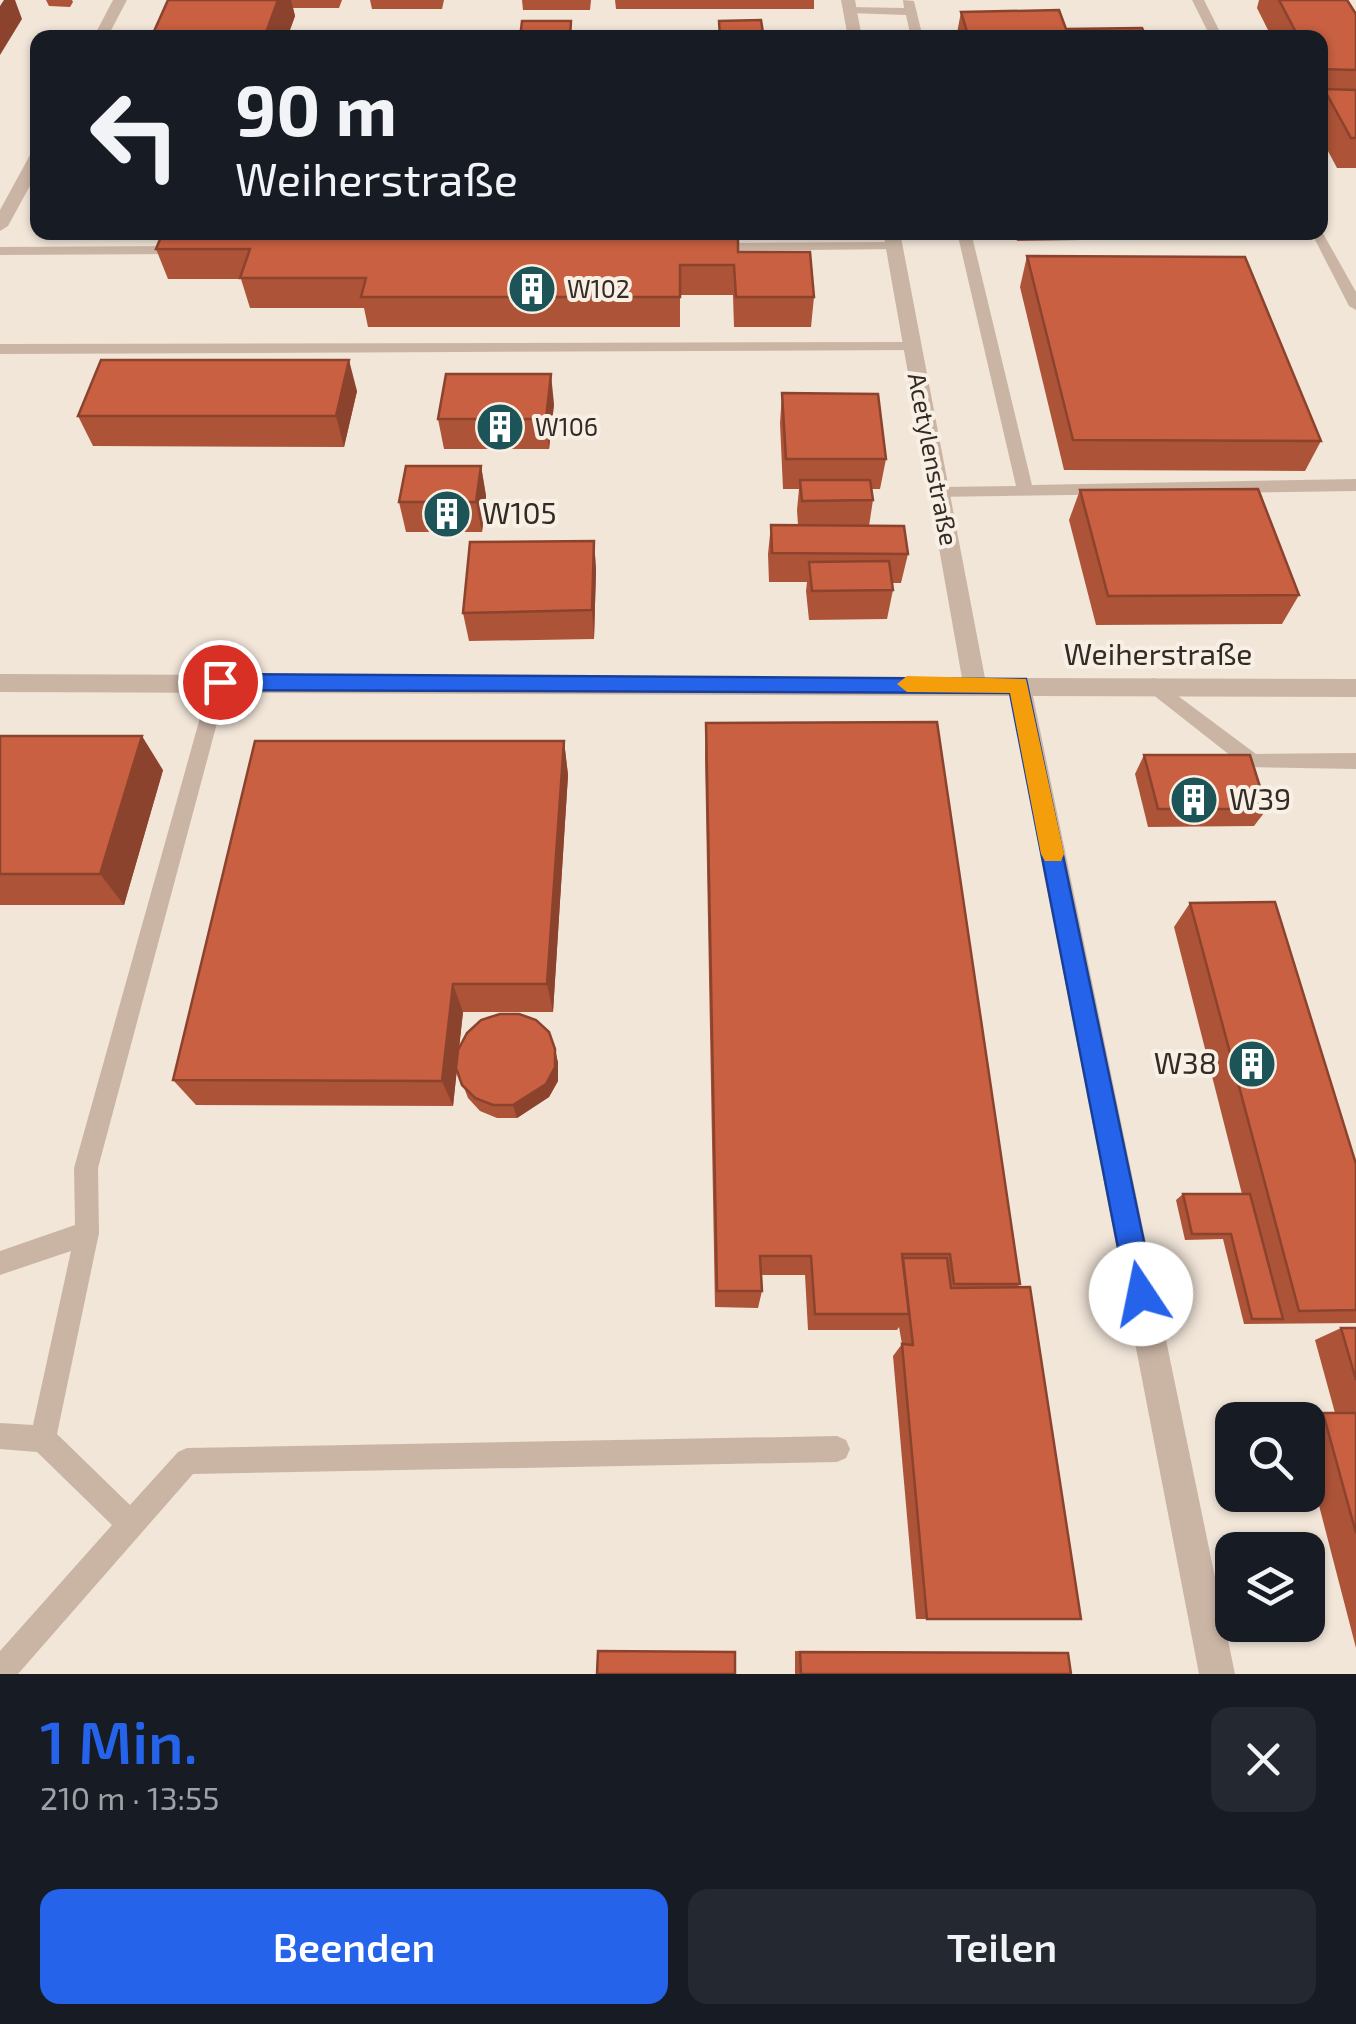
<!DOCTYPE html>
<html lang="de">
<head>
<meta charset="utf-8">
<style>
  body { margin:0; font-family:"Exo 2",sans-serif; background:#242831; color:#f1f3f6; height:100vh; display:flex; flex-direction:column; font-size:38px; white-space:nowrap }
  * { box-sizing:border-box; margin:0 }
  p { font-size:32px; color:#9ea1a6 }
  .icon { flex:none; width:55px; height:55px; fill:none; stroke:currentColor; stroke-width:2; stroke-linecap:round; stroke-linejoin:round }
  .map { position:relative; height:1674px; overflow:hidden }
  .details { display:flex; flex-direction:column; background:#171b24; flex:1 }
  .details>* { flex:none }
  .hud { position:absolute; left:30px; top:30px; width:1298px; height:210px; border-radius:20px; box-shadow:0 2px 8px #0004; background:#171b24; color:#f1f3f6; overflow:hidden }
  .controls { position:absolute; left:1215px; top:1402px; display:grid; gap:20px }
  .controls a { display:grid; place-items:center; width:110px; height:110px; border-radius:20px; background:#171b24; box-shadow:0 2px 8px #0004; font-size:50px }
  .pin { position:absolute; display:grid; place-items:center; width:85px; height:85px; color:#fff; margin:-42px; border:5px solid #fff; border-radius:50%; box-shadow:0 2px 10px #0007 }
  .me { position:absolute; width:110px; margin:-55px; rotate:349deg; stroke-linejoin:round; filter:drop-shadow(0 0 8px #0008) }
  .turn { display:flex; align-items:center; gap:35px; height:210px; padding:0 40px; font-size:45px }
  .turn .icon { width:130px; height:130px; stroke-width:2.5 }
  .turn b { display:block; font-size:70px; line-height:85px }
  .round { display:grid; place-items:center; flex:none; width:105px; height:105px; border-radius:20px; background:#242831 }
  .head { display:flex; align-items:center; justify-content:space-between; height:170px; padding:0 40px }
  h1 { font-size:60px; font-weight:600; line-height:75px; color:#2563eb }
  .action { display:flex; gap:20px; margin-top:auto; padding:20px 40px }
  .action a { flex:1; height:115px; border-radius:20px; background:#2563eb; color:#fff; font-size:40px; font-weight:600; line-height:115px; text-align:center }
  .action a+a { background:#242831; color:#f1f3f6 }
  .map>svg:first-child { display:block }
</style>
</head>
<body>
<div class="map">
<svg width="1356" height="1674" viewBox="0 0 1356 1674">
  <rect width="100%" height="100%" fill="#f2e6d9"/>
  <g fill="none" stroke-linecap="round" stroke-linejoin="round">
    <!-- service -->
    <g fill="#cab5a5" fill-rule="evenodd">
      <polygon points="903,0 914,1 923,38 911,38 906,15 850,13 844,10 850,7 904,8"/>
      <polygon points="1192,0 1204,0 1223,38 1211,38"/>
      <polygon points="1320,228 1356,292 1356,310 1349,306 1311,232 1320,232"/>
      <polygon points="957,232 971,232 1032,485 1356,479 1356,491 934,497 934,489 940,487 1016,486"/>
      <polygon points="894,242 899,243 899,249 711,251 704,247 711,243"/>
      <polygon points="0,247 182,246 189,250 182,254 0,255"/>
      <polygon points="912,342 917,344 917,350 0,354 0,344"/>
      <polygon points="219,675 228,682 98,1168 99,1233 57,1434 130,1505 178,1452 187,1448 837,1436 846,1440 850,1449 846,1458 837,1462 193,1474 18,1674 0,1674 0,1651 112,1525 37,1452 0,1449 0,1423 33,1425 71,1251 0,1275 0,1251 75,1225 74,1168 210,682"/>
      <polygon points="1154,678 1256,754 1356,753 1356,769 1245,767 1147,690 1145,685 1147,680"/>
    </g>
    <!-- minor -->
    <g fill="#cab5a5" fill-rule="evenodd">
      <polygon points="113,0 127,0 107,38 93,38"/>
      <polygon points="841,0 855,0 862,38 848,38"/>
      <polygon points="38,150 38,171 8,226 0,231 0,210 30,155"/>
      <polygon points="883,232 900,232 985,678 1356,679 1356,697 1033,696 1235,1674 1199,1674 1010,696 0,692 0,674 962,678"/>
    </g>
  </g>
  <!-- wall -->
  <g fill="#ac5338">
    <polygon points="46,0 72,0 73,2 70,7 49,6"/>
    <polygon points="168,0 342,0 339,8 293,8 295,16 287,38 151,38"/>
    <polygon points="370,0 444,0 442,9 372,9"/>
    <polygon points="522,0 591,0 590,10 523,10"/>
    <polygon points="615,0 814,0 814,9 616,9"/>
    <polygon points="1259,0 1347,0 1356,14 1356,168 1337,168 1320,136 1320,38 1272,38 1257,8"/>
    <polygon points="961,12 1066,29 1147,38 956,38"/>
    <polygon points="1014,232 1211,232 1209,238 1017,241"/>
    <polygon points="156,249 738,252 814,297 811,327 734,327 733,295 680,295 680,327 368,327 364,308 250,308 241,279 168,279"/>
    <polygon points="1027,256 1321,441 1305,471 1064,470 1020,287"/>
    <polygon points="357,391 344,447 93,446 78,416"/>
    <polygon points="782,393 886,459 880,489 872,489 873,500 869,526 908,554 901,583 892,583 893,590 887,619 809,620 806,591 807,582 769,582 768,554 771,525 798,525 797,510 799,489 783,489 780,423"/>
    <polygon points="554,404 549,449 444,449 438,419"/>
    <polygon points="481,466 486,496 482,532 406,532 399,502"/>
    <polygon points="1080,490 1299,595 1282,624 1096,625 1069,520"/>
    <polygon points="594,541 596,570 594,639 469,641 463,613"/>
    <polygon points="706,723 1020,1284 1017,1287 1063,1619 916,1619 893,1356 902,1344 899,1327 897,1330 808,1330 805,1275 761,1275 762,1291 758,1308 715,1307 705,757"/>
    <polygon points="0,736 163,770 124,905 0,905"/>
    <polygon points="564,741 568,775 553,1012 463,1012 459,1047 555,1049 558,1063 558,1081 549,1097 517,1118 497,1118 480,1111 468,1098 457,1069 453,1106 196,1105 173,1080"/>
    <polygon points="1144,755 1267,809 1254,826 1148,827 1135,774"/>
    <polygon points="1190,903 1356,1164 1356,1323 1244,1324 1223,1239 1185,1240 1176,1200 1183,1194 1242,1194 1174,927"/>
    <polygon points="1341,1328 1356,1328 1356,1648 1308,1463 1308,1420 1303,1420 1323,1413 1335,1413 1315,1340"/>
    <polygon points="795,1651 1068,1653 1071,1674 795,1674"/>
  </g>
  <!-- shaded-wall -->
  <g fill="#8c432e">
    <polygon points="4,0 15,0 22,19 0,55 0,6"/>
    <polygon points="278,0 291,0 295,16 287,38 264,38"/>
    <polygon points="349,360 357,391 344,447 336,416"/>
    <polygon points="551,374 554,404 549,449 546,419"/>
    <polygon points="481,466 486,496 482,532 476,502"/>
    <polygon points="594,541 596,570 594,639 592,610"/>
    <polygon points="142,736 163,770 124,905 100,874"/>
    <polygon points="564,741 568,775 553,1012 547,984"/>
    <polygon points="453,984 463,1012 453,1106 442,1081"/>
    <polygon points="555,1049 558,1063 558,1081 549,1097 517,1118 513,1105"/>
  </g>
  <!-- building -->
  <g fill="#c86041" stroke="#8c432e" stroke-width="2.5">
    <polygon points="168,0 278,0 264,38 151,38"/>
    <polygon points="1279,0 1347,0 1356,14 1356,70 1320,69 1320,38 1299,38"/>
    <polygon points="1059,10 1066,29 1142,28 1147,38 969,38 961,12"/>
    <polygon points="761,20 763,33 821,32 823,38 720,38 719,21"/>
    <polygon points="522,21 571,21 570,38 520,38"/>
    <polygon points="1324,89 1356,90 1356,138 1351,138"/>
    <polygon points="163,232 738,232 738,252 810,252 814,297 736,297 734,265 680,265 680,297 361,297 366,278 240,278 250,249 156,249"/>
    <polygon points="1027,256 1245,257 1321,441 1073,440"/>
    <polygon points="101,360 349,360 336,416 78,416"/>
    <polygon points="446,374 551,374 546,419 438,419"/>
    <polygon points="782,393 878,394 886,459 786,459"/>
    <polygon points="406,466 481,466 476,502 399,502"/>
    <polygon points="800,480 870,480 873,500 802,501"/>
    <polygon points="1258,489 1299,595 1108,596 1080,490"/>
    <polygon points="771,525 904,526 908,554 772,553"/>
    <polygon points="594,541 592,610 463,613 470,542"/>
    <polygon points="889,561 893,590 812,591 809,562"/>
    <polygon points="937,722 1020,1284 954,1284 950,1254 902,1254 909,1314 815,1314 811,1256 760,1256 762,1291 717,1291 706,723"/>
    <polygon points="0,736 142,736 100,874 0,874"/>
    <polygon points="255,741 564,741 547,984 453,984 442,1081 173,1080"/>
    <polygon points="1144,755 1250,755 1267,809 1158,809"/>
    <polygon points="1275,902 1356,1164 1356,1310 1299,1311 1190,903"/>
    <polygon points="500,1014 519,1014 536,1020 549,1032 555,1049 555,1067 546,1084 513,1105 493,1105 475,1098 462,1085 456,1068 458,1050 467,1033 481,1020"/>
    <polygon points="1183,1194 1250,1194 1283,1319 1252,1319 1231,1234 1192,1234"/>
    <polygon points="903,1258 947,1258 951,1288 1030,1287 1081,1619 927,1619 902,1344 913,1345"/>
    <polygon points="1341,1328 1356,1328 1356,1380"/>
    <polygon points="1323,1413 1356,1413 1356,1533"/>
    <polygon points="598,1651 735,1652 735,1674 597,1674"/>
    <polygon points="800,1652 1068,1653 1071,1674 801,1674"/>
  </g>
  <!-- route -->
  <polygon fill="#2563eb" stroke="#184099" stroke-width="2.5" points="220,674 1026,679 1155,1294 1151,1303 1141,1308 1131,1303 1127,1294 1010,693 220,690 209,682"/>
  <!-- slow -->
  <polygon fill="#f59e0b" points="907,676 1026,679 1064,854 1061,861 1045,861 1041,854 1010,693 907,692 897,684"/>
  <!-- icons -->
  <defs>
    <g id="building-disc" transform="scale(2.5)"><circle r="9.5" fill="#1c5457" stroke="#f9f0e5"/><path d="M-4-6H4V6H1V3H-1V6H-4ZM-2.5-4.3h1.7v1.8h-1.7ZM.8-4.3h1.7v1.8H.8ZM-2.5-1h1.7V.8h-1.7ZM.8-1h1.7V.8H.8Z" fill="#fff"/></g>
  </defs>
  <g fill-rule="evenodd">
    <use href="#building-disc" x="532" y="289"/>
    <use href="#building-disc" x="500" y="427"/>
    <use href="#building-disc" x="447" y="514"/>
    <use href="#building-disc" x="1194" y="800"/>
    <use href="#building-disc" x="1252" y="1064"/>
  </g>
  <g text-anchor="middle" stroke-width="8" stroke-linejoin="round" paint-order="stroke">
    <!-- far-poi labels -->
    <g font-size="25" fill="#352b26" stroke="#f9f0e5" text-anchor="start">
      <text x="567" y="298">W102</text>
      <text x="535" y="436">W106</text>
    </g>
    <!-- far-street labels -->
    <g font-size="25" fill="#352b26" stroke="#f9f0e5">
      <text transform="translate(933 459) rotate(79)" y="9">Acetylenstraße</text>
    </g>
    <!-- poi labels -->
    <g font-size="30" fill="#352b26" stroke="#f9f0e5" text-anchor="start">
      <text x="482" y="524">W105</text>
      <text x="1229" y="810">W39</text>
      <text x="1217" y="1074" text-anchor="end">W38</text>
    </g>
    <!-- street labels -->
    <g font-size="30" fill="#352b26" stroke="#f9f0e5">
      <text x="1158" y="665">Weiherstraße</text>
    </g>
  </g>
</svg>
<div class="controls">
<a><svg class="icon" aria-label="search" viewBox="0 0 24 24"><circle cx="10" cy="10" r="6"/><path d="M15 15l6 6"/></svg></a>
<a><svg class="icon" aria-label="layers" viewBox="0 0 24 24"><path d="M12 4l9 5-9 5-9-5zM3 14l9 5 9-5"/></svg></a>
</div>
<div class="pin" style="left:220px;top:682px;background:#d93025"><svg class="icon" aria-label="arrive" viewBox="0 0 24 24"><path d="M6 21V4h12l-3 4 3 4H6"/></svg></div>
<svg class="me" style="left:1141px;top:1294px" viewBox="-20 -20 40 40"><circle r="19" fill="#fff"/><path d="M0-13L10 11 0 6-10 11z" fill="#2563eb"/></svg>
<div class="hud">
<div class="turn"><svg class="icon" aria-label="left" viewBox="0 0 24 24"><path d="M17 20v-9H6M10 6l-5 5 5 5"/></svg><div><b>90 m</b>Weiherstraße</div></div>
</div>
</div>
<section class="details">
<div class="head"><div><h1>1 Min.</h1><p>210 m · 13:55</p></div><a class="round"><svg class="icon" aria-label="close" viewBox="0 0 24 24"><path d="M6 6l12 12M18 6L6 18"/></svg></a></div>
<div class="action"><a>Beenden</a><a>Teilen</a></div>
</section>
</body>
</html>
